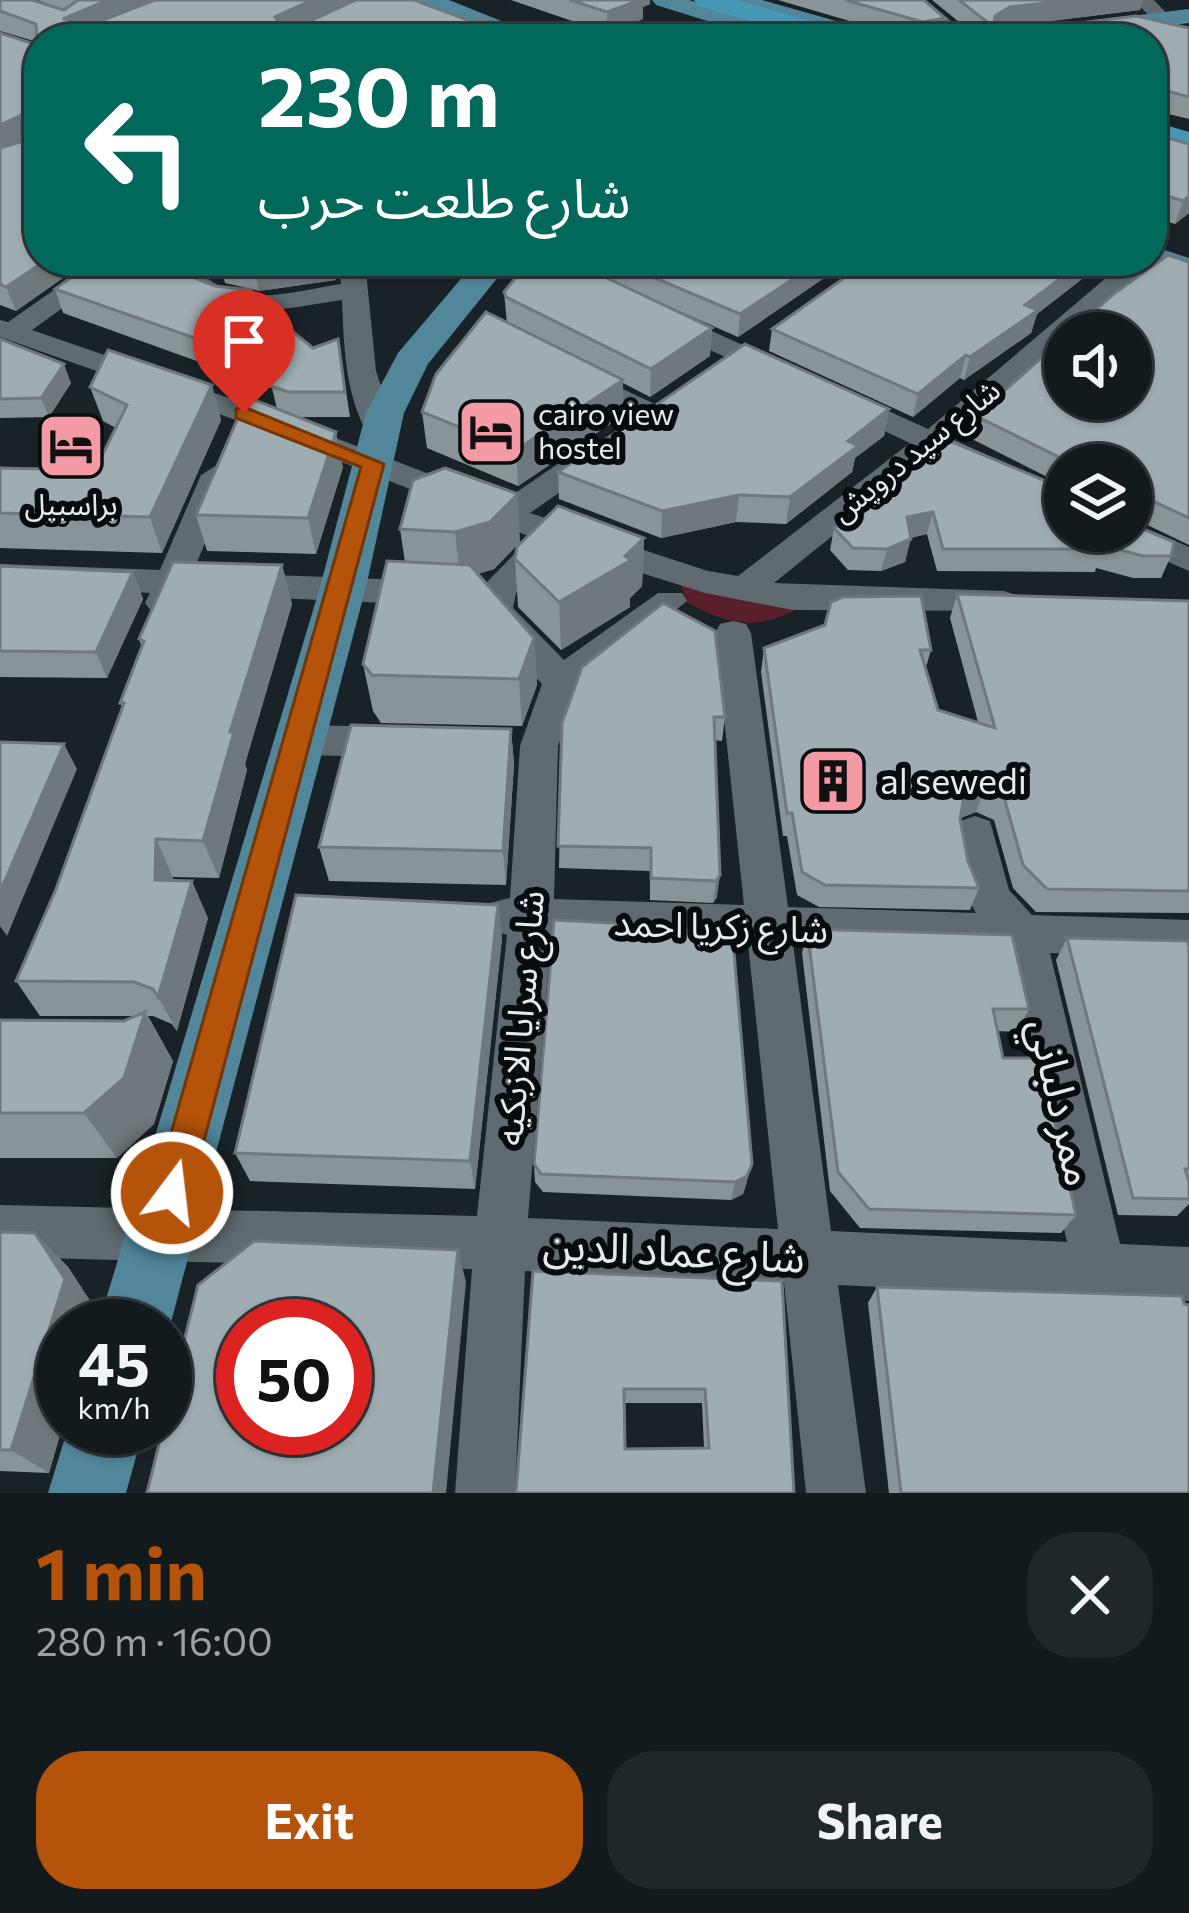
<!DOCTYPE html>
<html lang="en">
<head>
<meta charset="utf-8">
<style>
  body { margin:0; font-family:Commissioner,"Noto Sans Arabic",sans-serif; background:#20272a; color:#f1f3f6; height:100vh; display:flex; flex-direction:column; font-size:45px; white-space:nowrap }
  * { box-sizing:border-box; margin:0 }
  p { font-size:39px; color:#9da1a4 }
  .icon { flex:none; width:66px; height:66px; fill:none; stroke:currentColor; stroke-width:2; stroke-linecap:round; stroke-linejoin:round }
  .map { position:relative; height:1493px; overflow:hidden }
  .drawer { display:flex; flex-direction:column; background:#131a1d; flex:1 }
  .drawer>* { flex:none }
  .top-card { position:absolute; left:24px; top:24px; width:1143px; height:252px; border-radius:48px; box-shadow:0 3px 9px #0004,0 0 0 3px #32383b; background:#00695c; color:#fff; overflow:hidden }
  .tools { position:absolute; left:1044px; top:312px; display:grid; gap:24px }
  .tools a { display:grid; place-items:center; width:108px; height:108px; border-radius:50%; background:#131a1d; box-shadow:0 3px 9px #0004,0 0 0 3px #32383b; font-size:60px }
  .speed { position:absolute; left:36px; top:1299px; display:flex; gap:24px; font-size:60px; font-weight:700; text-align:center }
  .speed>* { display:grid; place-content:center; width:156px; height:156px; border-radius:50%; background:#131a1d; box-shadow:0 3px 9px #0004,0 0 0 3px #32383b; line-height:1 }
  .speed small { font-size:30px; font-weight:400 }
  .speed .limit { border:18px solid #d22; background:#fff; color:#111 }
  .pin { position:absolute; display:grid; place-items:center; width:102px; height:102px; color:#fff; margin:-123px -51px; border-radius:50% 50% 50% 0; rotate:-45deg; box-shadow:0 0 12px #0007 }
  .pin .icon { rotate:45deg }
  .me { position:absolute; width:132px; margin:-66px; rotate:15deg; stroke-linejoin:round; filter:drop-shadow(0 0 9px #0008) }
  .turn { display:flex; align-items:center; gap:42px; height:252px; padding:0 36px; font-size:54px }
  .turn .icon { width:156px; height:156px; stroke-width:2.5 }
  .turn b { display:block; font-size:84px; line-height:102px }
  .round { display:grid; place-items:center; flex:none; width:126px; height:126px; border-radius:48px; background:#20272a }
  .overview { display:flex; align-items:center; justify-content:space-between; height:204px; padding:0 36px }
  h1 { font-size:72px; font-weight:700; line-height:90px; color:#b45309 }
  .cta { display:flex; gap:24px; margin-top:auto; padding:24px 36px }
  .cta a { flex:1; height:138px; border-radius:48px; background:#b45309; color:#fff; font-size:48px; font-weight:700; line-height:138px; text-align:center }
  .cta a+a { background:#20272a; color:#f1f3f6 }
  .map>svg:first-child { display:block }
</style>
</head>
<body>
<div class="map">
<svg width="1189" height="1493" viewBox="0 0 1189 1493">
  <rect width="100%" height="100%" fill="#192327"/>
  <!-- green -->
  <path fill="#59202b" d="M681,585L798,608C758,632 725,624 686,602Z"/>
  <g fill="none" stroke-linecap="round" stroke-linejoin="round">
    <!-- minor -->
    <g fill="#5f6b70" fill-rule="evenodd">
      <polygon points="905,0 925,0 973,39 951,39"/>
      <polygon points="1134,0 1154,0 1171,18 1155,22"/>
      <path d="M1152,258L1154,261L1150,266L1074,333H1065V341L952,439L1065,491V513L934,454L774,583L1004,591L1016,595L1022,603L1016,611L793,610L705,593L559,547L516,593L513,608L564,660L658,593H682L687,601L578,688L558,746L554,899L744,905L715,633L720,624L733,621L746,624L751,633L788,907L976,913C963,891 949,844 960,821L975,816L990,821L1009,890L1032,915L1189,920V958L1050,953L1120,1244L1189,1247V1301L838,1285L866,1493H806L784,1282L525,1271L515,1493H455L472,1269L0,1257V1205L477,1216L507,935L490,929L483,916L490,903L510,898L520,746L542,684L477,611L487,582L531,537L233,419L0,337V320L8,322L90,265H108L112,270L108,275L32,330L255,407L502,502L590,442H612L616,449L612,456L530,513L708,571L738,576L910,443L831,406L826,400L831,394H851L928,429L1126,261ZM551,936L748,943L778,1229L528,1218ZM793,944L1004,952L1067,1242L831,1231Z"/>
      <path d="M161,261H188C235,312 279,294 341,284L339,261H365L376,371L396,432L392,438H370C345,397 344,347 342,300C269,311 212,328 161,261Z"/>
      <polygon points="667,311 792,367 796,373 782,382 772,379 657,325 653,319"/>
      <polygon points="574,366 663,408 667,414 663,420 641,420 564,381 560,375"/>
      <polygon points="217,465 233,475 193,572 432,581 444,585 449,593 444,601 432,605 184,594 175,611 151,611 145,603 150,593 0,586 0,564 160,570 201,475"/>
      <polygon points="1131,522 1189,547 1189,571 1114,538 1110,531 1131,531"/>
      <polygon points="300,725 397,727 411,732 416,742 411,752 397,757 300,755 286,750 281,740 286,730"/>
    </g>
    <!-- major -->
    <g fill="#51869b" fill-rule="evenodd">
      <polygon points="415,0 449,0 546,39 510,39"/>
      <polygon points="652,0 689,0 777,27 780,32 777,37 759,37 656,5"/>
      <polygon points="723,0 762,0 882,34 886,39 845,39 727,5"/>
      <polygon points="1189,9 1189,23 1066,39 993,39 1006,31"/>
      <polygon points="1152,246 1189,258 1189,279 1140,263 1152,261"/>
      <polygon points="476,261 511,261 428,364 404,413 366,587 170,1326 165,1338 165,1326 98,1326 320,587 366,413 398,353"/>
      <polygon points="68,1428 144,1428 126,1493 48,1493"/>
    </g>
    <!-- highway -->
    <g fill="#4798b7" fill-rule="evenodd">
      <polygon points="694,0 736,0 854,33 858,39 813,39 698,6"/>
      <polygon points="1152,121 1189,132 1189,152 1152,141"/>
    </g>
  </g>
  <!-- wall -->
  <g fill="#899498" fill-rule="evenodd">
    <polygon points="0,0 64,10 38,0 414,0 473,22 545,39 39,39 39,261 174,261 192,277 313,348 338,339 350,417 298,417 343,467 316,554 207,551 196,515 277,409 272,388 63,313 55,289 94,261 87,261 16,311 0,305 0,33 31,43 34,41 0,31"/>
    <polygon points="511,0 650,0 650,4 643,7 643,19 607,33"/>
    <polygon points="778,0 924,0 945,18 942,37 911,39"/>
    <polygon points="932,0 1143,0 1140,10 1032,23 1189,28 1189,119 1152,110 1152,39 980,39"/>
    <polygon points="1152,133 1189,213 1175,224 1152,217"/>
    <polygon points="219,261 336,261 336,280 259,291 225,283"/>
    <polygon points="529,261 849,261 738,337 654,300 712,328 710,356 650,397 623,383 622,416 518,486 427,448 422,412 507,323 504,292"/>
    <polygon points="1189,262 1189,545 1133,518 1131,520 1131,465 1065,465 1065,486 970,438 976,416"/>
    <polygon points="1091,272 1037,314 1031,333 964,380 960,378 913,417 769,351 772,329"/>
    <polygon points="0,339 71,383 49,417 0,418"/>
    <polygon points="212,385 221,420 162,553 0,548 0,468 43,469 99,462 116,428 103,421 90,387"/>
    <polygon points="889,409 884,436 855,458 852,472 786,524 736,522 661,538 559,499 558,472"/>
    <polygon points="950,441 1171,556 1161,578 1133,578 1096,568 1095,572 937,571 927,534 910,538 905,562 881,571 848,570 830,550 834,528"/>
    <polygon points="413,480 520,542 494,569 478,574 534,638 537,685 522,726 381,723 373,711 363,664 405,562 400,529"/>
    <polygon points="644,538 642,586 630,598 630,607 561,650 518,607 515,559"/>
    <polygon points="282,565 292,604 245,764 247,770 219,878 173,877 173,881 208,918 177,1031 172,1024 153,1016 148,1016 173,1061 154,1124 117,1158 0,1158 0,1020 124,1021 136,1016 40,1016 16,981 56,889 122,707 120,703 142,647 139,639"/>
    <polygon points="0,566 133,572 143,599 107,678 0,677"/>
    <polygon points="957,594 1189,601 1189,913 1036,912 1013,888 994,820 976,812 960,818 968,861 979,888 970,910 819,907 797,895 787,836 783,836 761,672 764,648 931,650 926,667 938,710 978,722 950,618"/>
    <polygon points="725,717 722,741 715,740 717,897 713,903 650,900 650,871 559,868 562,723"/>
    <polygon points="511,729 514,764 506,885 329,881 319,847"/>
    <polygon points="498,905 502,938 475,1189 250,1181 235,1153"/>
    <polygon points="807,929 1029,1009 1017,1032 997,1031 1003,1058 1076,1215 1061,1233 860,1228 830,1191 802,953"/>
    <polygon points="1067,938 1189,946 1189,1204 1177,1216 1118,1215 1056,960"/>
    <polygon points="534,1164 747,1182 743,1194 731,1200 543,1192 535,1182"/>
    <polygon points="0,1232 35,1233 68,1267 96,1310 92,1326 63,1326 63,1424 49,1473 0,1471"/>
    <path d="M533,1271L782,1281L794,1493H516ZM625,1403H702L704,1448L625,1449Z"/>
    <polygon points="877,1287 1184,1304 1189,1493 889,1493 868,1303"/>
  </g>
  <!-- shaded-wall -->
  <g fill="#6f787c">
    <polygon points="108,0 160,0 71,39 63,19"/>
    <polygon points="312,0 357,0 279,38 275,17"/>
    <polygon points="627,0 650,0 650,4 643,7 643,19 607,33 607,12"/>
    <polygon points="1074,0 1143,0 1140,10 1005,27 993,26 995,16 1010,7"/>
    <polygon points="945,18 942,37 920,39 923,22"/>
    <polygon points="1160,89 1153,110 1152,110 1155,93"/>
    <polygon points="39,107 39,132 0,152 0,125"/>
    <polygon points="1189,196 1189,213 1175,224 1183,201"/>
    <polygon points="45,261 87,261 16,311 6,287"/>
    <polygon points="296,261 336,261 336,280 259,291 254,267"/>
    <polygon points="820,261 849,261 738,337 740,314"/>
    <polygon points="1084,261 1095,261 1091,272 1037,314 1031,333 964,380 970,357 1025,305"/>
    <polygon points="712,328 710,356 650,397 651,369"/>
    <polygon points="966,355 960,378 913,417 918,394"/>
    <polygon points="64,364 71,383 49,417 41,398"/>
    <polygon points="623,380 622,416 518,486 516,450"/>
    <polygon points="212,385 221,420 162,553 150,517"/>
    <polygon points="889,409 884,436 855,458 852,472 786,524 790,497 848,441"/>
    <polygon points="336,432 343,467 316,554 308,518"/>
    <polygon points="518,494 520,542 494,569 460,579 455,532"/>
    <polygon points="739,495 736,522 661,538 662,511"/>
    <polygon points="933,512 927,534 902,540 907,517"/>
    <polygon points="644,538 642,586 630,598 630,607 561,650 559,602 625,556"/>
    <polygon points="911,539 905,562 881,571 887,549"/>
    <polygon points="282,565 292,604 245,764 247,770 219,878 203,841 230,732"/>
    <polygon points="133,572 143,599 107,678 96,652"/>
    <polygon points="534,638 537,685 522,726 519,679"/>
    <polygon points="511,729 514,764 506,885 503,851"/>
    <polygon points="64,744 77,769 7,936 0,926 0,892"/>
    <polygon points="985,788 976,812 956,820 964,796"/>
    <polygon points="156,839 173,877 172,917 155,880"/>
    <polygon points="720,875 717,897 713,903 716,881"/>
    <polygon points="192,881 208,918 177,1031 158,997"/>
    <polygon points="498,905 502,938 475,1189 470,1161"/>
    <polygon points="145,1012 173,1061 154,1124 117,1158 84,1113"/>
    <polygon points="752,1164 743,1194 731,1200 735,1182"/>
    <polygon points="35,1233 68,1267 96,1310 92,1326 63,1326 63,1424 49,1473 11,1450"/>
    <polygon points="458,1250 466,1282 446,1493 433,1493"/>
  </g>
  <!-- building -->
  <g fill="#9facb1" stroke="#6f787c" stroke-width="3" fill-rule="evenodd">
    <polygon points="0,0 32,0 64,10 78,0 108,0 63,19 98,22 155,0 312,0 275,17 279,23 308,22 356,0 414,0 473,22 482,19 545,39 39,39 39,107 0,125 0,33 31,43 37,39 36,24 0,11"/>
    <polygon points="570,0 640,0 607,12"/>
    <polygon points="845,0 924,0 945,18 923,22"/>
    <polygon points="959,0 1074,0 1010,7 995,16 994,23 1071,24 1136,16 1189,28 1189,97 1160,89 1155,93 1152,92 1152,39 1009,39"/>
    <polygon points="732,22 753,29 770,23 800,33 796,34 810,39 713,39 710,34 720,24"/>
    <polygon points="36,127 39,128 39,261 45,261 6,287 0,284 0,148 33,138"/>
    <polygon points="1152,133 1189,144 1189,196 1183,201 1152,191"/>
    <polygon points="1168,255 1189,262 1189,518 1142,496 1136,504 1131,504 1131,465 1075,465 976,416 1065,337 1065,399 1131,399 1131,333 1070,333 1115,293"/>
    <polygon points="94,261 174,261 192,277 215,286 251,290 270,323 276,318 313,348 338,339 345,392 288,392 271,386 266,363 55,289"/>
    <polygon points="227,261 296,261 254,267"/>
    <polygon points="529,261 571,261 712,328 651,369 506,297 504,292"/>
    <polygon points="615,261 820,261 740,314"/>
    <polygon points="868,261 1084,261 1025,305 1038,310 970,357 966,355 918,394 772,329"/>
    <polygon points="486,312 623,380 516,450 422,412 436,374"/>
    <polygon points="0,339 64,364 41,398 0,399"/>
    <polygon points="745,344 889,409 848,441 858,446 790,497 739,495 662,511 558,472"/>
    <polygon points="108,350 212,385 150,517 0,513 0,468 43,469 47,461 99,462 127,405 90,387"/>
    <polygon points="247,397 336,432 308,518 196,515"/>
    <polygon points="950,441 1065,489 1065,531 1131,531 1131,524 1174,542 1171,556 1143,556 1102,545 1104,549 943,549 933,512 907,517 911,539 887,549 853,548 834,528"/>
    <polygon points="445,468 518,494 490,522 455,532 400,529 413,480"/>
    <polygon points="558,506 644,538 625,556 631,560 559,602 515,559 517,547"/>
    <polygon points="387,561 470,565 534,638 519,679 372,675 363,664"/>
    <polygon points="173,562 282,565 230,732 234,732 203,841 156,839 155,880 192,881 158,997 153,989 134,982 16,981 56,889 124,703 120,703 144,641 139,639"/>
    <polygon points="0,566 133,572 96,652 0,651"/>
    <polygon points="957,594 1189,601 1189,891 1047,889 1023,865 1004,797 985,788 964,796 960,819 968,861 979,888 825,885 802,872 792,813 787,813 764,648 825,625 831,602 843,597 921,596 931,650 920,650 938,710 995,728"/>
    <polygon points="663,603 715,631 725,717 714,717 720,875 716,881 651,878 651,848 558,846 562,723 582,667"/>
    <polygon points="351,725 511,729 503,851 319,847"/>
    <polygon points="0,742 64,744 0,892"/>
    <polygon points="296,895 498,905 470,1161 235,1153"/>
    <polygon points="554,920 732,929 752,1164 747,1176 735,1182 541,1174 534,1164"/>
    <polygon points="807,929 1012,935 1029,1009 993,1009 1003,1058 1040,1058 1076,1215 869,1209 838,1172"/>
    <polygon points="1067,938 1187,941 1189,946 1189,1169 1185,1169 1189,1182 1189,1199 1133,1198"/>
    <polygon points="145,1012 124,1078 84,1113 0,1113 0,1020 124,1021"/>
    <polygon points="0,1232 35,1233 65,1279 11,1450 0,1450"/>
    <path d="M254,1241L458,1250L433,1493H147L163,1428H165V1418L198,1285ZM243,1326H345V1330H349L345,1357V1428H335L334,1430L243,1428Z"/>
    <path d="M533,1271L782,1281L794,1493H516ZM624,1389H705L709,1448L625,1449Z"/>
    <polygon points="877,1287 1182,1296 1184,1304 1189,1305 1189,1493 901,1493"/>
  </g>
  <!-- route -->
  <polygon fill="#b45309" stroke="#753606" stroke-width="3" points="244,407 384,464 190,1193 185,1206 172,1211 159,1206 154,1193 361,467 236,418 236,409"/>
  <!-- icons -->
  <defs>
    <g id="hotel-square" transform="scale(3.45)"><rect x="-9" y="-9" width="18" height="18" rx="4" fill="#f49aa5" stroke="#080c0e"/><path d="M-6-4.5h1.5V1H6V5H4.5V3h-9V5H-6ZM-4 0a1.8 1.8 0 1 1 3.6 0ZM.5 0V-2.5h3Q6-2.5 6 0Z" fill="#111"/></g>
    <g id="building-square" transform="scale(3.45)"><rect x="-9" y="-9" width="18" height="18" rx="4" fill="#f49aa5" stroke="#080c0e"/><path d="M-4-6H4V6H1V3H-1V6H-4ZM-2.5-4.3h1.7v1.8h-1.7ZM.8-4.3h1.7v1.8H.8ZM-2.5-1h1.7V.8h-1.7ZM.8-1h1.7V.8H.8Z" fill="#111"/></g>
  </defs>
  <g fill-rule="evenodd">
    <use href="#hotel-square" x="491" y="432"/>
    <use href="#hotel-square" x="71" y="446"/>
    <use href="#building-square" x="833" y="781"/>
  </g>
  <g text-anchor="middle" stroke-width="12" stroke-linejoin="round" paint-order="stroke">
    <!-- far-poi labels -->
    <g font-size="30" fill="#e4eaed" stroke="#080c0e" text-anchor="start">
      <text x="538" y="425">cairo view<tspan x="538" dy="34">hostel</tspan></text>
      <text x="71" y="515" text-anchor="middle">براسبيل</text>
    </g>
    <!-- far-street labels -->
    <g font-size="30" fill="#e4eaed" stroke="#080c0e">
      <text transform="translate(916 451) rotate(-39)" y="10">شارع سيد درويش</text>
    </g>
    <!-- poi labels -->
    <g font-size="36" fill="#e4eaed" stroke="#080c0e" text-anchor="start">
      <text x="880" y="794">al sewedi</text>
    </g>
    <!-- street labels -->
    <g font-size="36" fill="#e4eaed" stroke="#080c0e">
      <text transform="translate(721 926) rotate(2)" y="13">شارع زكريا احمد</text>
      <text transform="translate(520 1018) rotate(-85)" y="13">شارع سرايا الازبكيه</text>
    </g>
    <!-- near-street labels -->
    <g font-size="42" fill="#e4eaed" stroke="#080c0e">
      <text transform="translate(1062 1102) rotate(77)" y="15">ممر دلباني</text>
      <text transform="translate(674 1251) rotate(3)" y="15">شارع عماد الدين</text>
    </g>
  </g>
</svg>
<div class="tools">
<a><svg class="icon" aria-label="sound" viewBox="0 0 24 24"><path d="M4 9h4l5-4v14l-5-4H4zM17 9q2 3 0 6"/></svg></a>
<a><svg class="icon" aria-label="layers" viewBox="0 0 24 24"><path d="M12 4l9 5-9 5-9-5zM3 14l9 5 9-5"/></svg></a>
</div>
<div class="speed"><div>45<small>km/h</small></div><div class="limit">50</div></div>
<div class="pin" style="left:244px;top:413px;background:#d93025"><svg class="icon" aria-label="arrive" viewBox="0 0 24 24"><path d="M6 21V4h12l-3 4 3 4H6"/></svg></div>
<svg class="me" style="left:172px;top:1193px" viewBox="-20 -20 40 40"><circle r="17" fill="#b45309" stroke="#fff" stroke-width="3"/><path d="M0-11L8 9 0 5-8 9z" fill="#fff"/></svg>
<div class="top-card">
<div class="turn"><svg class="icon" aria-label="left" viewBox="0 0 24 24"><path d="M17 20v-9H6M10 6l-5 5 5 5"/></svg><div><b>230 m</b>شارع طلعت حرب</div></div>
</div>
</div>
<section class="drawer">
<div class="overview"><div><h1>1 min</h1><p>280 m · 16:00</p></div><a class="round"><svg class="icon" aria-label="close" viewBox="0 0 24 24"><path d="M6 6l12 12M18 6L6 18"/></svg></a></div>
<div class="cta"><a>Exit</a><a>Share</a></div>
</section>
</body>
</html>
